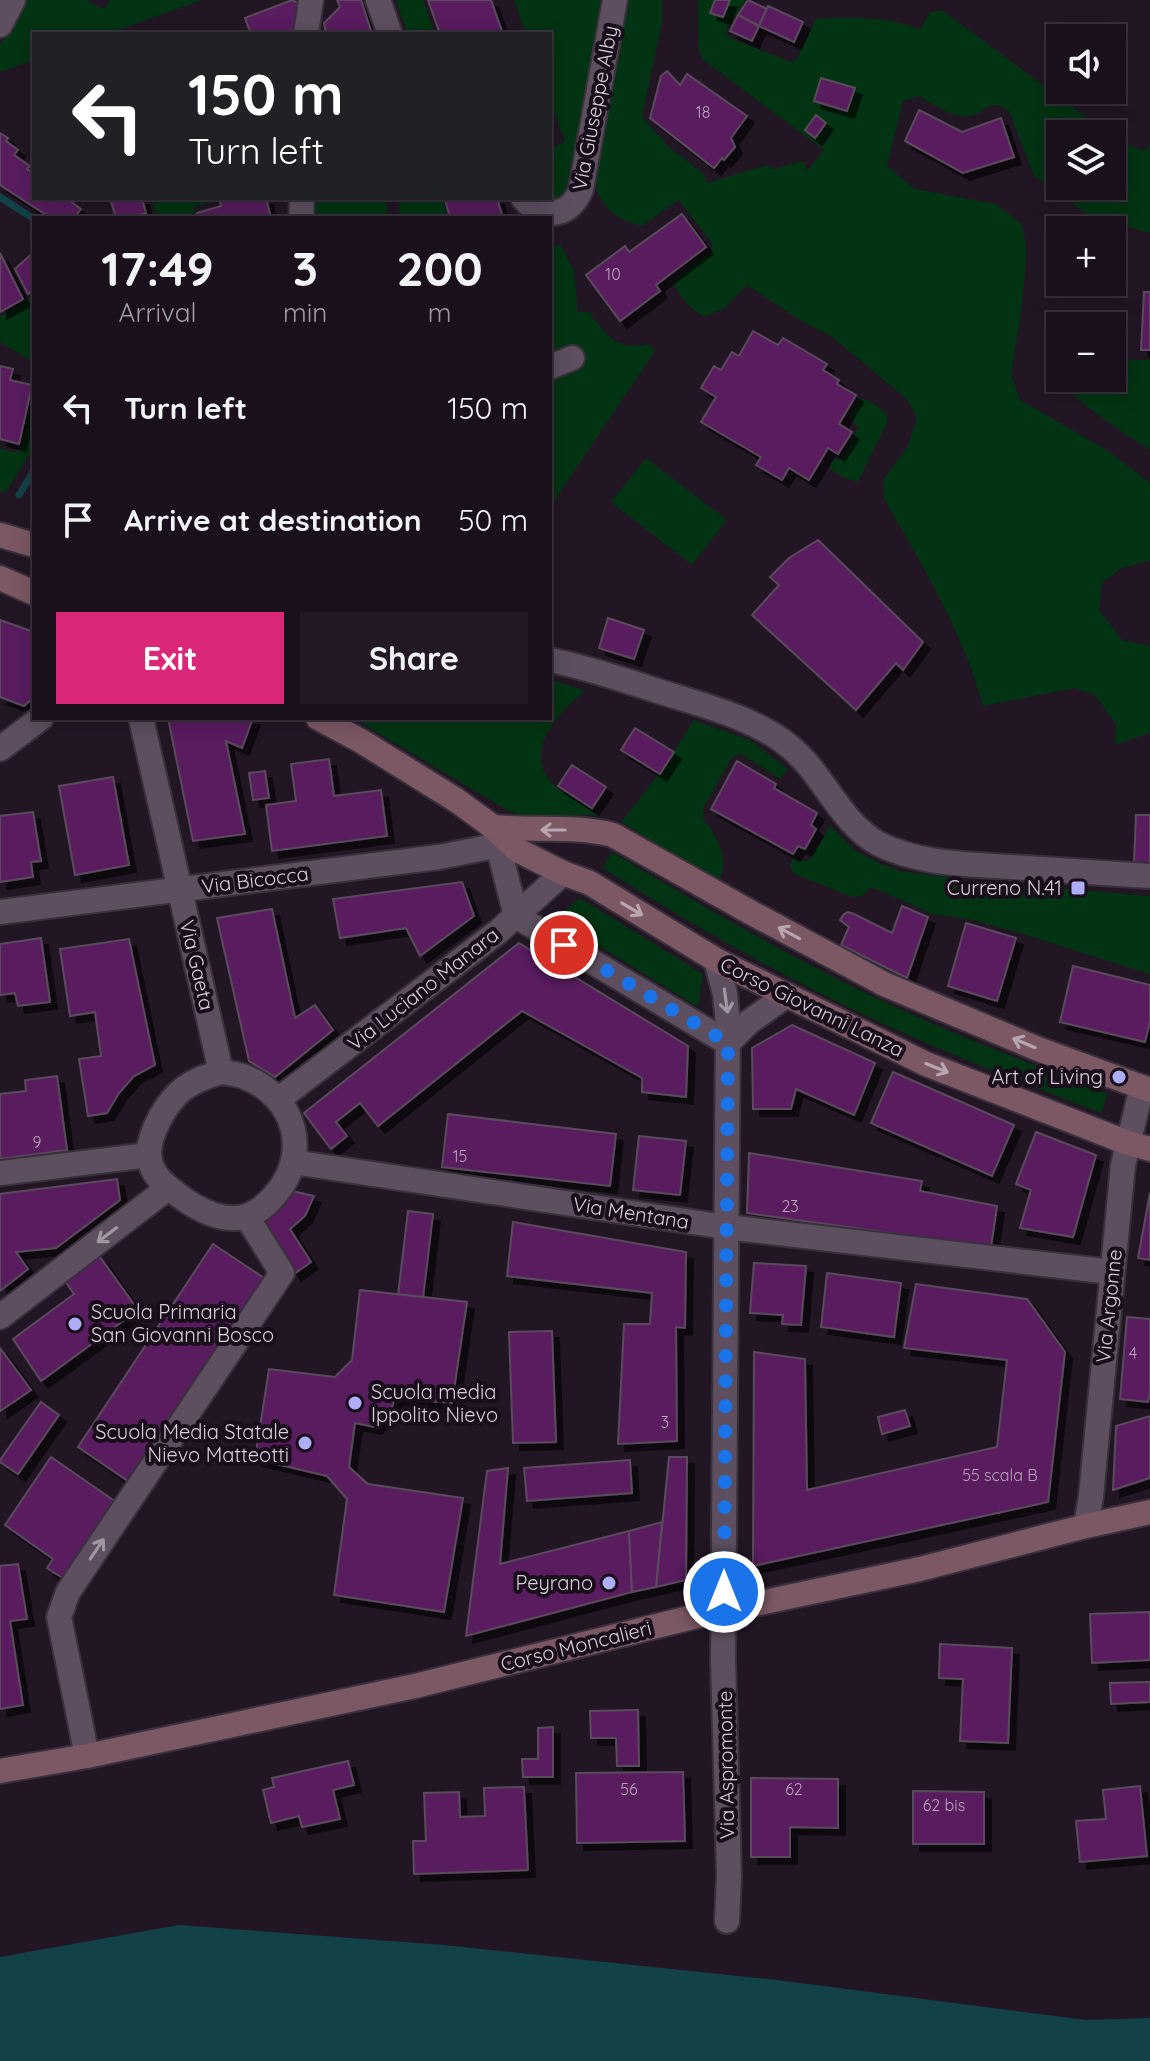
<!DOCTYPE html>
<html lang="en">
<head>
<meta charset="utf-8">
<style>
  body { margin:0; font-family:Quicksand,sans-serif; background:#231925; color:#f1f3f6; height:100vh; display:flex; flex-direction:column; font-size:30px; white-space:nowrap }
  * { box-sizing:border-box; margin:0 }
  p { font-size:26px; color:#9f9da3 }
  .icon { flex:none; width:44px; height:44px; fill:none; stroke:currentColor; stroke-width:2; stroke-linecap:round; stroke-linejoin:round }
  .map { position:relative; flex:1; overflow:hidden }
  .panel { position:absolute; left:32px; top:216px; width:520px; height:504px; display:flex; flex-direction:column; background:#1a101c; border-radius:0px; box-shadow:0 4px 20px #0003,0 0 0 2px #38303b }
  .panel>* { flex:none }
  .top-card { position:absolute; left:32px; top:32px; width:520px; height:168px; border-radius:0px; box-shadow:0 4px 20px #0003,0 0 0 2px #38303b; background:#202124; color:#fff; overflow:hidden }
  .controls { position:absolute; left:1046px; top:24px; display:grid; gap:16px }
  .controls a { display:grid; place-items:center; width:80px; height:80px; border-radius:0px; background:#1a101c; box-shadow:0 4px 20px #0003,0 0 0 2px #38303b; font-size:40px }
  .pin { position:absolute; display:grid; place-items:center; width:68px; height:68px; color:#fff; margin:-34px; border:4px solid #fff; border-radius:50%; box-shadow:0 2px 8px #0007 }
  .me { position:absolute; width:88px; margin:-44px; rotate:0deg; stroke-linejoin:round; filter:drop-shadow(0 0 6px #0008) }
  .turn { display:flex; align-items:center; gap:28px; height:168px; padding:0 24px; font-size:36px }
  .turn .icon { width:104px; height:104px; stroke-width:2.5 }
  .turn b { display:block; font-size:56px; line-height:68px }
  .eta { display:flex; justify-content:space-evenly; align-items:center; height:136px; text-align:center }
  .eta b { font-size:48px; font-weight:800; line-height:56px }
  .action { display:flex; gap:16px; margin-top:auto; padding:16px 24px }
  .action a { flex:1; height:92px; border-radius:0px; background:#db2777; color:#fff; font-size:32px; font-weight:800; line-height:92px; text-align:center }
  .action a+a { background:#231925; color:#f1f3f6 }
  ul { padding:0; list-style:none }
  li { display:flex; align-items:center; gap:24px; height:112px; padding:0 24px }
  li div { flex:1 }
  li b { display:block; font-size:30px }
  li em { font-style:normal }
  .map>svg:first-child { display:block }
</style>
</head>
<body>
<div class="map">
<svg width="1150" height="2061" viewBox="0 0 1150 2061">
  <defs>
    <filter id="shadow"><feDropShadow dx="7" dy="7" stdDeviation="0" flood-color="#0009"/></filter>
  </defs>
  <rect width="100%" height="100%" fill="#221625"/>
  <!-- green -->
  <g fill="#023312">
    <polygon points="24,0 87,0 100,8 106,7 110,0 202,0 107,34 34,34 34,60 0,72 0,45"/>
    <polygon points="396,0 423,0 435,34 407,34"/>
    <polygon points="514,0 601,0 600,18 591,57 571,190 554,203 537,198 550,198 550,150 565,141 550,100 550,34 526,34"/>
    <path d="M625,0H662V23L642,117L669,147L703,173L707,183L767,165L772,169L804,161L807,171L824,150L702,59L699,51L698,0H746L727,28L726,33L731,38L790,62L797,59L816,19C847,17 891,16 920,30L930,12L942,10L1109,134H1060V186H1112V136L1119,141L1144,151L1150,144V233L1118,224L1095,220L1034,176L1009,111C987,95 986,116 967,116C950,117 933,104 919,96L903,101L887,166L915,189L996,204L1021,224L1026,243V265L1020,320L1011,374L1020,400L1107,450L1150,483V560L1120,569L1102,583L1099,610L1122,640L1150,646V733L1115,745L1116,724L1095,695L1075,688L983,706C963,631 922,566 884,498L883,480L907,448L917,419L907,399L832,337L800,320L747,285L725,308L704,317C690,308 678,297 673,280L712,251V243L679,200L642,226C620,221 596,206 596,181Z"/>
    <polygon points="151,198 224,198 194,207 194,218 157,218"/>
    <polygon points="370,198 386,198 388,218 315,218 315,202 364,202"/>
    <polygon points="398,198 442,198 448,218 400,218"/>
    <path d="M556,245H561L574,271L578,312H589C608,337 616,351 649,344L655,351L550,507V380C566,372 581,366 579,346L550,359V249Z"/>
    <polygon points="34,292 34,363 0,342 0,316 24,303"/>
    <path d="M1060,330V378H1112V348L1125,360H1150V450C1128,435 1059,393 1054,368C1051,357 1057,342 1060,330Z"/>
    <polygon points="34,396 34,447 6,492 0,492 0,448 11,452 20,450"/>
    <path d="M863,398C873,404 887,408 888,421L858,482L845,478L830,469V466L833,460L843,457L858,428L849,416L859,399Z"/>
    <polygon points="646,458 727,520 692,565 611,502"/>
    <path d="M550,679L583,690V693C557,713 523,753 552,783C565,796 585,805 600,815H520L507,810L353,718H550Z"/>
    <path d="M693,720L750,740L788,769L780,779L741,754L732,757L704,807L703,819C717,835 730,860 719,881L621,822C648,789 673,757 693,720Z"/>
    <polygon points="830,825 854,850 879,863 901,871 975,881 1150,896 1150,974 1020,933 973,920 933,914 871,887 862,896 852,897 795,874 790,868 792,859 805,861 811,858"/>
    <path d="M612,852C709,910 808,968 911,1014C975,1043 1042,1068 1108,1094L1101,1113C1004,1076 907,1038 814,990C742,953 671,912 603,868Z"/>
    <polygon points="580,898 703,974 698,1007 555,919"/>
  </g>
  <!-- water -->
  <polygon fill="#124247" points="179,1925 444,1945 777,1980 1086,2020 1150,2018 1150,2061 0,2061 0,1957"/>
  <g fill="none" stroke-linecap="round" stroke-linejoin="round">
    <!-- stream -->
    <g stroke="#124247" stroke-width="7">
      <polyline points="0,197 34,219"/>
      <polyline points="19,495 34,470"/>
    </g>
  </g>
  <!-- building -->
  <g fill="#591c5e" stroke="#5a4b5b" stroke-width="2" filter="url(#shadow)">
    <polygon points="292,0 300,4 300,34 245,34 250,32 245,18"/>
    <polygon points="337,0 361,0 372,34 326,34 324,23 340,7"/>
    <polygon points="428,0 491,0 503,34 440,34"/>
    <polygon points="715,0 730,0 723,17 710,13"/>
    <polygon points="748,0 767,9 759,26 738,15"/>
    <polygon points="768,6 803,22 794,42 759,26"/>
    <polygon points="738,15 759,26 752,41 730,31"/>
    <polygon points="667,71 680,85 687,74 747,116 731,138 735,147 724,160 722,158 714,168 650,118 661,76"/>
    <polygon points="821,78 855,88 847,111 814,101"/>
    <polygon points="919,110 962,132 1001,118 1014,157 963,173 905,141"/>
    <polygon points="816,115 826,123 815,138 805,130"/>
    <polygon points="0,133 8,138 6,141 18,150 14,155 30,166 27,169 34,174 34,198 66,198 81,209 74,218 51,218 0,185"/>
    <polygon points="110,198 142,198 146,213 128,218 116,218"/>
    <polygon points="230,198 266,198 271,218 198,218 197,213 221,206 220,201"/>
    <polygon points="451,198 497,198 503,218 450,218 445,200"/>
    <polygon points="682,214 706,247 656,285 660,291 620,321 586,275 625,246 629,252"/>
    <polygon points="34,252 34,288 28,294 15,269"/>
    <polygon points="0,253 23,299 0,312"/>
    <polygon points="1144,292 1150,292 1150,350 1141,350"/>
    <polygon points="753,331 778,345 783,338 827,364 823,370 839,380 837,384 856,395 839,424 852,432 838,454 828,448 809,480 789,468 782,480 756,465 761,457 701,422 716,397 701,388 714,366 721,370 732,352 739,356"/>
    <polygon points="0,366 13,369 10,380 32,385 19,444 0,439"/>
    <polygon points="818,540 923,642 903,670 896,663 856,710 752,615 779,585 770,577 789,558"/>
    <polygon points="608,618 644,630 634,659 599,648"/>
    <polygon points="0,620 34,632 34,697 24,706 0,697"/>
    <polygon points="168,718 253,718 242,748 226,741 245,834 193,841"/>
    <polygon points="635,728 674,752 660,774 621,750"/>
    <polygon points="329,759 334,796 381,790 387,836 272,851 266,805 296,801 291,764"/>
    <polygon points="737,761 776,784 774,788 817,813 811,825 816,829 805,849 798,846 793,854 711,809"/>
    <polygon points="572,765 606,787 592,808 558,786"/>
    <polygon points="265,771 269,798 253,800 249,773"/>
    <polygon points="113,777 129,865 75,875 59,786"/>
    <polygon points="33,812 41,861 31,862 33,877 0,882 0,816"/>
    <polygon points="1136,815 1150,815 1150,863 1134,863"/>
    <polygon points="462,882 474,916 420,956 406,928 340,938 333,899"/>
    <polygon points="902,906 928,917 907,978 841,945 849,927 840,920 844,914 848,912 854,914 892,933"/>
    <polygon points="272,909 295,1018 315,1005 333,1030 275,1077 249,1061 217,918"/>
    <polygon points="966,923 1016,938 997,1001 948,986"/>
    <polygon points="41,938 50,1002 18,1006 15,993 0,995 0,944"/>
    <polygon points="129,939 155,1065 134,1076 119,1093 107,1113 88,1116 79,1059 101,1056 95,1012 70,1016 60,949"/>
    <polygon points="519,943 688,1046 686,1097 642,1092 642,1078 522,1011 378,1126 360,1103 336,1122 347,1136 331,1149 304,1113"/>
    <polygon points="1073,966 1150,985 1150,1021 1145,1042 1060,1022"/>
    <polygon points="792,1025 875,1063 854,1115 796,1089 791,1109 753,1109 752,1048"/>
    <polygon points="893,1072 1014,1125 992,1176 871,1123"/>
    <polygon points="57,1076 67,1150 0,1159 0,1094 26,1091 25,1080"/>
    <polygon points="448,1114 616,1134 610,1186 442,1167"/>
    <polygon points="1036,1132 1096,1155 1073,1237 1020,1228 1031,1190 1016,1184"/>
    <polygon points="639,1136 686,1141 680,1195 633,1190"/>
    <polygon points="749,1153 922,1181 920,1191 997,1206 991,1247 747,1213"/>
    <polygon points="117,1179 120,1200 56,1248 16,1252 28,1269 0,1291 0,1194"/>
    <polygon points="292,1191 314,1196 305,1216 290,1229 311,1262 294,1274 263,1222"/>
    <polygon points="1150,1193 1150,1260 1138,1258"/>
    <polygon points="408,1211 433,1214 423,1298 398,1295"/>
    <polygon points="513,1222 686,1252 685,1328 676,1327 677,1441 618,1444 624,1324 650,1324 652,1293 507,1276"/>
    <polygon points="213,1244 264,1278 128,1481 78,1447"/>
    <polygon points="100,1257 138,1310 41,1381 13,1339 74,1294 65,1281"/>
    <polygon points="754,1263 806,1266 801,1325 782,1324 783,1315 750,1313"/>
    <polygon points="827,1273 901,1283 894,1337 821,1327"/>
    <polygon points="916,1284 1027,1299 1065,1352 1048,1502 753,1566 754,1352 805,1359 807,1490 997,1447 1007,1360 904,1348"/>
    <polygon points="360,1290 467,1302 452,1403 395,1398 389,1416 374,1427 355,1423 349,1467 368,1484 463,1498 444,1612 334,1595 347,1499 327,1476 255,1459 269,1369 335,1377 352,1360"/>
    <polygon points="1127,1317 1150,1319 1150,1391 1148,1402 1120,1399"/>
    <polygon points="552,1331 556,1442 513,1443 509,1332"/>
    <polygon points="0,1348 31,1390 0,1411"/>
    <polygon points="41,1402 59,1415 18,1474 0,1462 0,1460"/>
    <polygon points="905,1410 910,1426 882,1434 878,1417"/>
    <polygon points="1150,1416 1150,1478 1113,1490 1116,1426"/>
    <polygon points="51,1457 116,1502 64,1579 47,1568 53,1559 5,1525"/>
    <polygon points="669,1457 687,1457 686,1580 656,1587"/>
    <polygon points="630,1460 632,1493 527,1501 524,1468"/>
    <polygon points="508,1468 500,1564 629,1531 632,1592 466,1636 487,1471"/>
    <polygon points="662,1522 656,1587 632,1592 629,1531"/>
    <polygon points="18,1564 27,1619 10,1621 23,1705 0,1709 0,1566"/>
    <polygon points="1150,1612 1150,1660 1092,1663 1090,1614"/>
    <polygon points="940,1644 1012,1648 1008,1743 960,1741 963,1679 939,1678"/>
    <polygon points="1150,1682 1150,1702 1111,1704 1110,1683"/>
    <polygon points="638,1710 639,1766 617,1766 616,1738 591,1738 590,1711"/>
    <polygon points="553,1727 553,1777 523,1777 522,1759 538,1759 538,1728"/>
    <polygon points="348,1761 354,1785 333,1790 340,1819 302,1827 299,1816 271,1823 263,1790 274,1787 272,1778"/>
    <polygon points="683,1772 685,1841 577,1843 576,1773"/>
    <polygon points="751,1778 838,1779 838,1828 790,1827 790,1857 751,1857"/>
    <polygon points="1140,1786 1147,1856 1080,1862 1076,1821 1106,1819 1103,1790"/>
    <polygon points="524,1787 528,1870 414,1874 413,1841 426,1841 424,1793 459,1792 460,1817 485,1816 484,1788"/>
    <polygon points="913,1791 984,1792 984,1844 913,1844"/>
  </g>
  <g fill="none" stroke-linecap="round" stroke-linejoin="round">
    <!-- street casing -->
    <g stroke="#38303b" stroke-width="28">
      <g id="street">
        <polyline points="378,0 390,34"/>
        <polyline points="0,25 13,0"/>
        <polyline points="306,34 311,0"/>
        <path d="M523,198C542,221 571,217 581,189L615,0"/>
        <polyline points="301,218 302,198"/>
        <polyline points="550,367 572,358"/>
        <path d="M550,660C586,667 620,679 655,690C698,704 754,717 789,746C824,774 839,822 879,844C919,864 967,864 1010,867C1057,870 1103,873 1150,876"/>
        <polyline points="141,718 221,1072"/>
        <polyline points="0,749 41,718"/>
        <polyline points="494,829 516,916"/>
        <polyline points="0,912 439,857 510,843"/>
        <polyline points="516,916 728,1043"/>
        <polyline points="716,960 725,994 728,1023 723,1660 729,1876 727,1921"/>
        <polyline points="728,1043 749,1022 787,995"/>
        <path d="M221,1072C229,1073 238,1074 245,1077C296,1097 311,1154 275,1195C264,1208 251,1218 234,1218C211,1219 185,1201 169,1188C142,1167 146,1144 160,1118C166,1107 173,1097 183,1089C195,1080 207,1076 221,1072Z"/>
        <polyline points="279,1099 499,931 563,873"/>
        <polyline points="293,1162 726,1227 1112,1272"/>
        <polyline points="0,1173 149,1155"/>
        <polyline points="0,1317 168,1188"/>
        <polyline points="1086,1526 1091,1496 1123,1165 1142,1087"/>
        <polyline points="87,1756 59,1617 68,1592 282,1273 247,1217"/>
      </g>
    </g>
    <!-- secondary casing -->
    <g stroke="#38303b" stroke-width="28">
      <g id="secondary">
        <polyline points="0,535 34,545"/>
        <polyline points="0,578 34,593"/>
        <polyline points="318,718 361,741 456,800 493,827 517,850 563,873 590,883 716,960 926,1064 1128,1143 1150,1149"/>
        <path d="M493,827C533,831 575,825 613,835L750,912L884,984L1038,1049L1150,1090"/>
        <polyline points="0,1771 87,1756 415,1686 693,1617 920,1569 1086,1526 1150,1512"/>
      </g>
    </g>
    <!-- street -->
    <use href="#street" stroke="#5d4f60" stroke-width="24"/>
    <!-- secondary -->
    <use href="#secondary" stroke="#7b5863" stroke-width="24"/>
  </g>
  <!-- one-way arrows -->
  <defs><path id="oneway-shaft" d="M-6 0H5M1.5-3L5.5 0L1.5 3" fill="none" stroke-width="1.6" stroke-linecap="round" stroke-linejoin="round" transform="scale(2)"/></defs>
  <g stroke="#b8a6b1">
    <use href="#oneway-shaft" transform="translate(553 830) rotate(180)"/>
    <use href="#oneway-shaft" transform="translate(632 909) rotate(31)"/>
    <use href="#oneway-shaft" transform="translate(789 933) rotate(-152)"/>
    <use href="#oneway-shaft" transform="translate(1024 1043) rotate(-157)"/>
    <use href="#oneway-shaft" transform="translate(937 1068) rotate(22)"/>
  </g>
  <g stroke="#a196a4">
    <use href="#oneway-shaft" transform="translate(726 1001) rotate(82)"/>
    <use href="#oneway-shaft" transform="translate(107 1235) rotate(143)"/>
    <use href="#oneway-shaft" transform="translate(97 1549) rotate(-56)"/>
  </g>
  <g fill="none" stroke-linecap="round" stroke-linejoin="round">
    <!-- route -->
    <polyline stroke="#1a73e8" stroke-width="14" stroke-dasharray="0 25.2" points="564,945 728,1043 724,1592"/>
  </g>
  <!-- markers -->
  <g fill="#aeaefa" stroke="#190d1b" stroke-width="3">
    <rect x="1070" y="880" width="16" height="16" rx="4"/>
    <circle cx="1119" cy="1077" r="8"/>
    <circle cx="75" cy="1324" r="8"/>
    <circle cx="355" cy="1403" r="8"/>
    <circle cx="305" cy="1443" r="8"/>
    <circle cx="609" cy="1583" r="8"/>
  </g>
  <g text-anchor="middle" stroke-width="8" stroke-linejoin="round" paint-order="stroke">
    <!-- number labels -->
    <g font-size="16" fill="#b9a3bc">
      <text x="703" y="118">18</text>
      <text x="613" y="280">10</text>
      <text x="37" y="1148">9</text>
      <text x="460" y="1162">15</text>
      <text x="790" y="1212">23</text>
      <text x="1133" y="1359">4</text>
      <text x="665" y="1428">3</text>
      <text x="1000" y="1481">55 scala B</text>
      <text x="629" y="1795">56</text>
      <text x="794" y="1795">62</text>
      <text x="944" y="1811">62 bis</text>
    </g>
    <!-- street labels -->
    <g font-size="20" fill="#d9d0db" stroke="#190d1b">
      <text transform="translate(595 108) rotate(-79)" y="7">Via Giuseppe Alby</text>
      <text transform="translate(255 880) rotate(-7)" y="7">Via Bicocca</text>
      <text transform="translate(197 965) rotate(77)" y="7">Via Gaeta</text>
      <text transform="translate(423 989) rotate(-38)" y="7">Via Luciano Manara</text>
      <text transform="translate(812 1007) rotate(26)" y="7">Corso Giovanni Lanza</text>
      <text transform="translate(631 1213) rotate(9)" y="7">Via Mentana</text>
      <text transform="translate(1109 1306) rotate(-84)" y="7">Via Argonne</text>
      <text transform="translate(576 1646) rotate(-14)" y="7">Corso Moncalieri</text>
      <text transform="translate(726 1765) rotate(-91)" y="7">Via Aspromonte</text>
    </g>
    <!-- poi labels -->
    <g font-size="20" fill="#d9d0db" stroke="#190d1b" text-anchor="end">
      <text x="1062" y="895">Curreno N.41</text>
      <text x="1103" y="1084">Art of Living</text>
      <text x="91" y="1319" text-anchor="start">Scuola Primaria<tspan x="91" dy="23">San Giovanni Bosco</tspan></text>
      <text x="371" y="1399" text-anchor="start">Scuola media<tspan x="371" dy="23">Ippolito Nievo</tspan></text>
      <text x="289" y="1439">Scuola Media Statale<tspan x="289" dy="23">Nievo Matteotti</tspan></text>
      <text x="593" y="1590">Peyrano</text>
    </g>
  </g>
</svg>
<div class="controls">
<a><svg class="icon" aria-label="sound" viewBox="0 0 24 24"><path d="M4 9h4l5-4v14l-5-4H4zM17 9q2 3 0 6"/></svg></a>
<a><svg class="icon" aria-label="layers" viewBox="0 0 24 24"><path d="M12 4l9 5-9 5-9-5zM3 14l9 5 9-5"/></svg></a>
<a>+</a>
<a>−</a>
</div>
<div class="pin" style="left:564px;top:945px;background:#d93025"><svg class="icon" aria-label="arrive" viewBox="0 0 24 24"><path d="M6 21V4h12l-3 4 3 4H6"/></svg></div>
<svg class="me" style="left:724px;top:1592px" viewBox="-20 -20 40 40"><circle r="17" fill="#1a73e8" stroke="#fff" stroke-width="3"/><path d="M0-11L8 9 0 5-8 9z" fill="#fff"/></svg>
<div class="top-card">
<div class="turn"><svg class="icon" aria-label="left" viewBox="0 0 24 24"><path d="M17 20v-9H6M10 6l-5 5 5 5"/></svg><div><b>150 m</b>Turn left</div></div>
</div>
<section class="panel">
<div class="eta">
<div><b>17:49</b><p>Arrival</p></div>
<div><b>3</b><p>min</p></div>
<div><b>200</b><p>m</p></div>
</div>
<ul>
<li><svg class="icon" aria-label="left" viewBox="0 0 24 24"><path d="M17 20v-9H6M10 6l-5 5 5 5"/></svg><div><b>Turn left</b></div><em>150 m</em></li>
<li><svg class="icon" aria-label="arrive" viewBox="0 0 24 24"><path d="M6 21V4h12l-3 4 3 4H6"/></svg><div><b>Arrive at destination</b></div><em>50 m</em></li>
</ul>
<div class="action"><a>Exit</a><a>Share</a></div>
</section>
</div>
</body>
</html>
